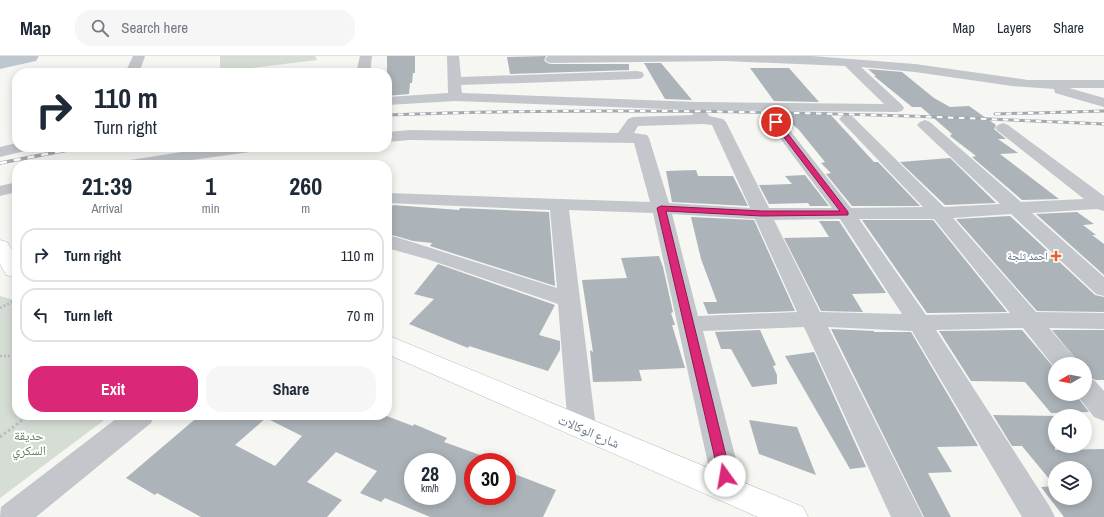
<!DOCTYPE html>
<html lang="en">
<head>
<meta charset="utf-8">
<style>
  body { margin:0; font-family:"Archivo Narrow","Noto Naskh Arabic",sans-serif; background:#f6f6f7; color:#1f2937; height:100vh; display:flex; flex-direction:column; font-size:15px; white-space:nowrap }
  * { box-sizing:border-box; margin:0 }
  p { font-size:13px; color:#747a83 }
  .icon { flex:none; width:22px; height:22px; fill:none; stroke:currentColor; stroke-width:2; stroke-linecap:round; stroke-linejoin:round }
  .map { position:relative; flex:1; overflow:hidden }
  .sheet { position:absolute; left:12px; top:104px; width:380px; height:260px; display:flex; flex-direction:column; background:#fff; border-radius:16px; box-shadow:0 2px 10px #0003 }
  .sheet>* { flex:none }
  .banner { position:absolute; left:12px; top:12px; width:380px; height:84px; border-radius:16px; box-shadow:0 2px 10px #0003; background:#fff; color:#1f2937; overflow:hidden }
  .needle { width:26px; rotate:260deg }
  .tools { position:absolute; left:1048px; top:301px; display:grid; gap:8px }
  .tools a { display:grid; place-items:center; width:44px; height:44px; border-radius:50%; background:#fff; box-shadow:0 2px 10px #0003; font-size:20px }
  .speed { position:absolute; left:404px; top:397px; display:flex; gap:8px; font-size:20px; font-weight:700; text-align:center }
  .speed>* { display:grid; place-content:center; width:52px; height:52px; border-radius:50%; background:#fff; box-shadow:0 2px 10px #0003; line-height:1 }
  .speed small { font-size:10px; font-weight:400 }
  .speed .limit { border:6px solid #d22; background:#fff; color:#111 }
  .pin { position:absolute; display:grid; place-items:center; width:34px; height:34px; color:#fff; margin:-17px; border:2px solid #fff; border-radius:50%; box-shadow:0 1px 4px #0007 }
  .me { position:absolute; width:44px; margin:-22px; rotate:347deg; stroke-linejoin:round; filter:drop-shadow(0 0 3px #0008) }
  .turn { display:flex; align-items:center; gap:14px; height:84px; padding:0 16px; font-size:18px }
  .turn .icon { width:52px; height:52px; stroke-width:2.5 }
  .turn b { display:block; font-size:28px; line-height:34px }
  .eta { display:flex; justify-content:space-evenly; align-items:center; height:68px; text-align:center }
  .eta b { font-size:24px; font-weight:700; line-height:28px }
  .cta { display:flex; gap:8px; margin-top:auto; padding:8px 16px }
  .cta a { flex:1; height:46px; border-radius:16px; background:#db2777; color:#fff; font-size:16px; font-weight:700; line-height:46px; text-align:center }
  .cta a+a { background:#f6f6f7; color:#1f2937 }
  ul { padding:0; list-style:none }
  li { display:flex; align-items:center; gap:12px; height:54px; margin:0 8px 6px; padding:0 8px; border:2px solid #e0e1e3; border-radius:16px }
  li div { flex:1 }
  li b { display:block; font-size:15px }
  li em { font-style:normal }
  header { display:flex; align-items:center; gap:24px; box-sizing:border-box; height:56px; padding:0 20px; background:#fff; border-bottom:1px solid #e0e1e3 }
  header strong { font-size:19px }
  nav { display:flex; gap:22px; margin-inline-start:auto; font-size:14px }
  .search { width:280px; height:36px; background:#f6f6f7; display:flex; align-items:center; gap:10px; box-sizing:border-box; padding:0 14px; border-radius:16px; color:#747a83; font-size:15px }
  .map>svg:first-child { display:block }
</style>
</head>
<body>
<header>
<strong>Map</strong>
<div class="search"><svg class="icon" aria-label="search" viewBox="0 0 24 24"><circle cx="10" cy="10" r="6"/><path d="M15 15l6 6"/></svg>Search here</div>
<nav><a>Map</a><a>Layers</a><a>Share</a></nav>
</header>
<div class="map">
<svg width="1104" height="461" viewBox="0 0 1104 461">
  <rect width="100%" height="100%" fill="#f6f6f3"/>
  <!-- green -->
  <g fill="#d6ddd4">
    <polygon points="220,0 315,0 317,4 220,16"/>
    <polygon points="0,240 17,245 17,359 111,359 0,442"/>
  </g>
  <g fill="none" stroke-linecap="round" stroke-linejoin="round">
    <!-- river -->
    <polygon fill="#bec7cd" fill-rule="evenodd" points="0,0 39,0 36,5 0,13"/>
  </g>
  <!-- building -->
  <g fill="#acb3b9" fill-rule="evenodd">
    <polygon points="387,0 415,0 415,17 413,17 412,27 410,27 409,38 387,40"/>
    <polygon points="546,0 544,4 547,7 551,8 629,8 629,14 510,18 507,1"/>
    <polygon points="644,7 661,7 692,44 665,43"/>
    <polygon points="750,12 789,12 819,46 774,45"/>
    <polygon points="868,13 902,16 934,42 950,51 969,50 996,69 994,73 1006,83 998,83 1018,97 1000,98 1059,143 1022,144 972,101 976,100 950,80 952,78 921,51 912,51 874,20 876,20"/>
    <polygon points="782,56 829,57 874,106 878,106 920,150 852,150 826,118 831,117 821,107 825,106 799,74 789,65"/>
    <polygon points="950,102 996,147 945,149 900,106"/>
    <polygon points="696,114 698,120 733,120 748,150 672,146 666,115"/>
    <polygon points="805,119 829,150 810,150 808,147 769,148 759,129 792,128 785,120"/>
    <polygon points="393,149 459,154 460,152 549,156 555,230 430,190 432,187 413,185 396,180 387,179 387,157"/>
    <polygon points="1077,156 1094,168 1083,169 1096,179 1092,179 1104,188 1104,219 1036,158"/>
    <polygon points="1010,160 1095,239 1104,241 1104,256 1037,255 956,163"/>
    <polygon points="691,161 754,164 795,255 708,258 703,246 717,246 701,203"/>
    <polygon points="862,164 933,164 1007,256 927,257"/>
    <polygon points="819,165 839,165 886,237 852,238 863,256 821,255 784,182 829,181"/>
    <polygon points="659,200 663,211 673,256 671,257 675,269 672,269 685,312 639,314 642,325 593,326 590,294 593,296 582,224 627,222 621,202"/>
    <polygon points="438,208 555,249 539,279 560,285 560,294 548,315 469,290 468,292 409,268 434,243 414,238"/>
    <polygon points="831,273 874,275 874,276 911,276 978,390 937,391 952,416 928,417 951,461 924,461"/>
    <polygon points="760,274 776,309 773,310 777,319 777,328 752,331 731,293 721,293 715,276"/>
    <polygon points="1022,274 1055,313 1055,338 1075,338 1089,356 1051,357 1025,326 971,325 939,275"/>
    <polygon points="1052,274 1104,274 1104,324 1096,324 1085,320 1085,308 1080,308"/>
    <polygon points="814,296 866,411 850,413 785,300"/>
    <path d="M200,359H384L413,370L414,368L447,382L444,386L494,404L493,406H473V440H507V415L556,434L543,461H430L385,442L381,446L360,437L377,415L336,396L307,426L342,444L327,461H201L157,437L155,439L126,422ZM266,362L302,380L275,410L235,389ZM413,406H447V440H413Z"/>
    <polygon points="993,359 1055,360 1055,394 1104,393 1104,461 1064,461 1041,431 1055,430 1055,442 1085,442 1085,412 1055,412 1055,430 1022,390 1012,390"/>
    <polygon points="749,364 797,371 816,419 759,398"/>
  </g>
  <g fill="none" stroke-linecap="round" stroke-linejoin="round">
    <!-- secondary casing -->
    <g stroke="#b5babf" stroke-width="1">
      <g id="secondary">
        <polygon points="0,184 7,186 17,201 17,222 6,219 0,208"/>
        <polygon points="387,279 803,451 808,461 758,461 387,298"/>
      </g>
    </g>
    <!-- path-far1 -->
    <g stroke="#bbbdc0" stroke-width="2.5" stroke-dasharray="2 2" stroke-linecap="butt">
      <polyline points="0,252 17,243"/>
      <polyline points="0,300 17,300"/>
    </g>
    <!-- path -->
    <polyline stroke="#bbbdc0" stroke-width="3" stroke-dasharray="2.5 2.5" stroke-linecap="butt" points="0,381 29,359"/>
    <!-- street -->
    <g fill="#c3c6ca" fill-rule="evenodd">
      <polygon points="133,0 145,0 139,17 125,17"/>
      <polygon points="360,0 372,0 370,17 356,17"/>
      <path d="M447,0H459L461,21L637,15L642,16L644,19L642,22L637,23L461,29L462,37L696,46L884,48L845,10L725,5L551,7L547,6L545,3L548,0H812L915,8L1028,24H1104V32H1069L1104,42V51L1055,37L1054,33L1012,30L915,16L861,11L902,49L904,52L902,55L897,56L706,54L709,60L723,63L726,66L769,152H832L768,66L771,63L776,61L781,63L851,152L923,151L842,66L839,63L842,60L847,58L852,60L944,151L1000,148L920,72L917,69L920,66L925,64L930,66L1021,146L1084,143L998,75L995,72L998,69L1003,67L1008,69L1104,140V155L1097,153L1032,157L1104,221V240L1096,238L1011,158L953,162L1036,256L1104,257V273L1049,272L1075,302L1079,308H1055V312L1023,272L936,274L1050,451L1055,461H1022L912,275L828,271L923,461H891L804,271L703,275L744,435L740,444L729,448L718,444L714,435L653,157L569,154L596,372L592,380L582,383L572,380L568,372L558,248L430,204L387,192V180L396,181L557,232L550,154L387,147V137L650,146L634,87L410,84L387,86V76L410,74L618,77L628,63L633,61L693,59L691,54L455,45L387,49V41L448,37ZM703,68L712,69L750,152L669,147L649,82L647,79L634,77L638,70ZM672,158L755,163L797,256L698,260ZM840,163L902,258L820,256L774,164ZM859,163H934L1010,257L926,259Z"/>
      <polygon points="17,87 17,91 31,91 29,94 0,101 0,91"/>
      <polygon points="214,91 258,91 256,94 250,96 156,109 122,109 124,105 130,104"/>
      <polygon points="17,126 17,136 0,140 0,130"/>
      <polygon points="1085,321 1094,324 1104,335 1104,365 1094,361 1076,338 1085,338"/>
      <polygon points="121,359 155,359 151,367 36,461 0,461 1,451"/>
    </g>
    <!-- secondary -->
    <use href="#secondary" fill="#fff" fill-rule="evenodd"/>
    <!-- rail-far1 casing -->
    <g stroke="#a3a9af" stroke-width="3">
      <g id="rail-far1">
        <polyline points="995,58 1104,55"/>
        <path d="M387,59C626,50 865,57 1104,68"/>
      </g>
    </g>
    <!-- rail casing -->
    <g stroke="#a3a9af" stroke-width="3.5">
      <polyline id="rail" points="0,107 83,91"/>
    </g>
    <!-- rail-far1 -->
    <use href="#rail-far1" stroke="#fff" stroke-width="2" stroke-dasharray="5.5" stroke-linecap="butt"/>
    <!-- rail -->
    <use href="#rail" stroke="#fff" stroke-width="2.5" stroke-dasharray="7" stroke-linecap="butt"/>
  </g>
  <!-- route -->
  <polygon fill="#db2777" stroke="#8e194d" points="773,65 778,65 848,156 848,159 762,160 666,155 731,420 730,423 725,425 721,423 719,420 657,152 661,150 762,155 840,155 773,67"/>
  <!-- markers -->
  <path fill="#e66523" stroke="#fff" stroke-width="1.5" d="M1054 194h4v4h4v4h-4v4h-4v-4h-4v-4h4z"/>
  <g text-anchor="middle" stroke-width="4" stroke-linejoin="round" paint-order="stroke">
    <!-- poi labels -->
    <g font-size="11" fill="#647384" stroke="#fff" text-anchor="end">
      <text x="1048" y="204">احمد ثلجة</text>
    </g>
    <!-- near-street labels -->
    <g font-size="13" fill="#647384" stroke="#fff">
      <text transform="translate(589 375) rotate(23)" y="5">شارع الوكالات</text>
    </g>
    <!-- near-park labels -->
    <g font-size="13" fill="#667b63" stroke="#fff">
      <text x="29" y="384">حديقة<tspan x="29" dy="15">السكري</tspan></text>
    </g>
  </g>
</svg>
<div class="tools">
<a><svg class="needle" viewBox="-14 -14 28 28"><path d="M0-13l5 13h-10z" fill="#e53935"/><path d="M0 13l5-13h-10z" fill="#747a83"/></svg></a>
<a><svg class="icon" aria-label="sound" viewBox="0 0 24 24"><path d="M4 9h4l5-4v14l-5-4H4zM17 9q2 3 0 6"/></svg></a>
<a><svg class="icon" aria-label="layers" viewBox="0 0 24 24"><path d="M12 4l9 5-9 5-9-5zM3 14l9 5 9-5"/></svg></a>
</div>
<div class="speed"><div>28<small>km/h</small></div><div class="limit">30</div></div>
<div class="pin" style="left:776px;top:66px;background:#d93025"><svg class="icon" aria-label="arrive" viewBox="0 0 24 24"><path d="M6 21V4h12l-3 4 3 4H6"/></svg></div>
<svg class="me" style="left:725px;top:420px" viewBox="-20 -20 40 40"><circle r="19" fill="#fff"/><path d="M0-13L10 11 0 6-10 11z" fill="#db2777"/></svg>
<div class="banner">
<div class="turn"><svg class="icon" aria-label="right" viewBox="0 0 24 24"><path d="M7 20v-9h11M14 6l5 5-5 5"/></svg><div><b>110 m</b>Turn right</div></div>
</div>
<section class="sheet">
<div class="eta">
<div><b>21:39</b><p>Arrival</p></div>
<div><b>1</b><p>min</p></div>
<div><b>260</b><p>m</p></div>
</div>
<ul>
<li><svg class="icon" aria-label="right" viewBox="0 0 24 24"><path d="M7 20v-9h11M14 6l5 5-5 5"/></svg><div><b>Turn right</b></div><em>110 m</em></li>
<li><svg class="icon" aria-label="left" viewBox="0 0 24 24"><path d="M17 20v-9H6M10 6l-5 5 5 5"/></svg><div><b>Turn left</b></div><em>70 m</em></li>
</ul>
<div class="cta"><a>Exit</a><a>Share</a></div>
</section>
</div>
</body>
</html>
